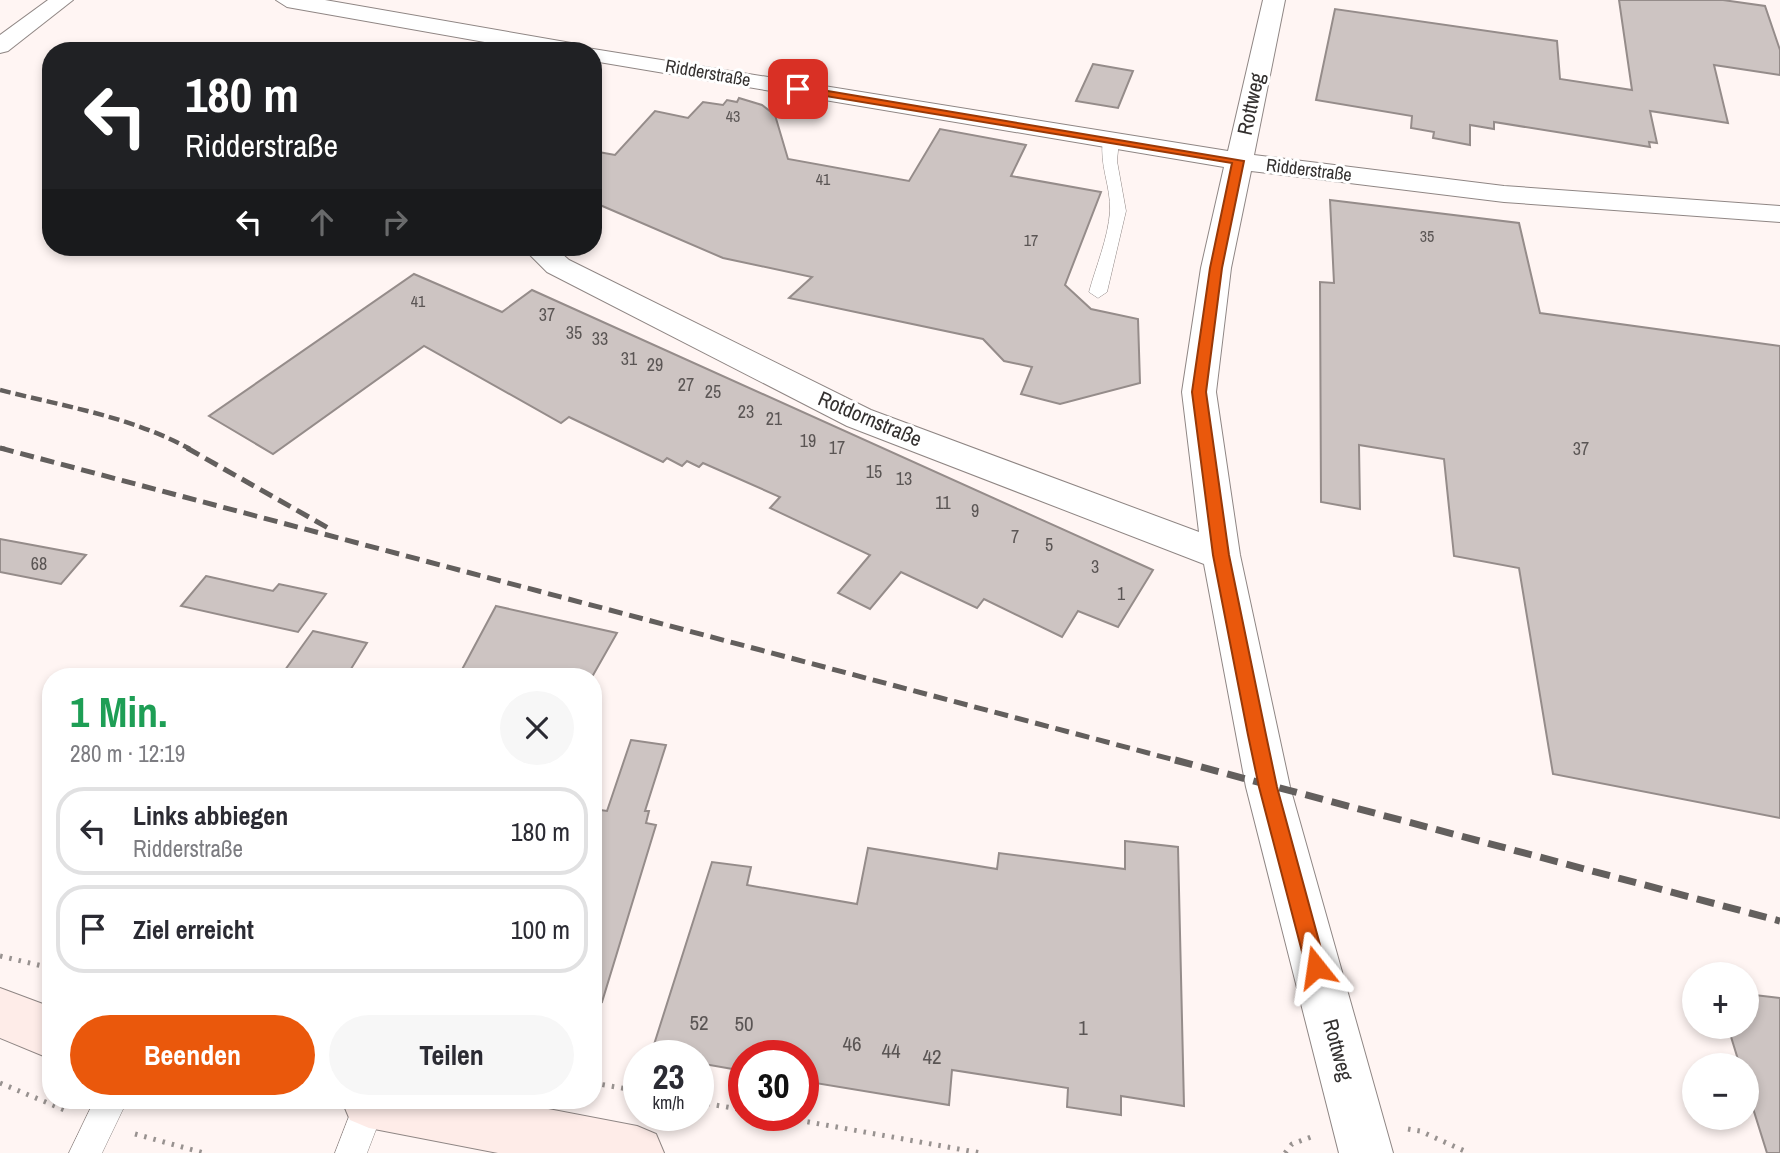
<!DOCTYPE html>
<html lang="de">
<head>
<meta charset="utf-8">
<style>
  body { margin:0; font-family:"Archivo Narrow",sans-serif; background:#f7f7f7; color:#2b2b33; height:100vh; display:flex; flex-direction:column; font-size:26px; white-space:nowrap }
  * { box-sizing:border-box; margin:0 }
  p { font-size:23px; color:#7c7c81 }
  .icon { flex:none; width:38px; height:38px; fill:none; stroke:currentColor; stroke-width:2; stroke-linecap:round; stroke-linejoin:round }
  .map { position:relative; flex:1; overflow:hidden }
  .sheet { position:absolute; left:42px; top:668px; width:560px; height:441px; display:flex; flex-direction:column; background:#fff; border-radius:28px; box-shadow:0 4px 10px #0003 }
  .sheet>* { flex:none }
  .guide { position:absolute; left:42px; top:42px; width:560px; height:214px; border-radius:28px; box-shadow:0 4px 10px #0003; background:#202124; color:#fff; overflow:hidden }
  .buttons { position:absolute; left:1682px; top:962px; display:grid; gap:14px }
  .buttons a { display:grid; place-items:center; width:77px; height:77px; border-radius:50%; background:#fff; box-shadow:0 4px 10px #0003; font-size:35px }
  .speed { position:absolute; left:623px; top:1040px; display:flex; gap:14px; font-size:35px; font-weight:700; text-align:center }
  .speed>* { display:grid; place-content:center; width:91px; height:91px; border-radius:50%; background:#fff; box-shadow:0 4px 10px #0003; line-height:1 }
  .speed small { font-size:18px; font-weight:400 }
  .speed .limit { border:10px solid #d22; background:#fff; color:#111 }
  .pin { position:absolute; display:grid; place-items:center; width:60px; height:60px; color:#fff; margin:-30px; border-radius:14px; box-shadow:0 4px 10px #0006 }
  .me { position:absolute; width:77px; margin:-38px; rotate:345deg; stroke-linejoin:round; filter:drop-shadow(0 0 5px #0008) }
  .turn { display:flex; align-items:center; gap:24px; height:147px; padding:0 28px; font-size:32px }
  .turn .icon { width:91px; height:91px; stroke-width:2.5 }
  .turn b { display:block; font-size:49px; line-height:60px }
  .lanes { display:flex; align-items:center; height:66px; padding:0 28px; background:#0003; justify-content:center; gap:35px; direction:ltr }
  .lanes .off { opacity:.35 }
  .round { display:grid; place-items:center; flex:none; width:74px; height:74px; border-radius:37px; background:#f7f7f7 }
  .summary { display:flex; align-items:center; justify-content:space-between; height:119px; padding:0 28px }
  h1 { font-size:42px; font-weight:800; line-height:52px; color:#1e9e55 }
  .button { display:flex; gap:14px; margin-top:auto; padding:14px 28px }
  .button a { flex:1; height:80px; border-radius:42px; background:#ea580c; color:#fff; font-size:28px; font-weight:800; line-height:80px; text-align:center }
  .button a+a { background:#f7f7f7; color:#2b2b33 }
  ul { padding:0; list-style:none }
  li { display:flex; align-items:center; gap:21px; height:88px; margin:0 14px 10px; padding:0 14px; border:4px solid #e1e1e2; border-radius:28px }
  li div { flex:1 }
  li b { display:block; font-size:26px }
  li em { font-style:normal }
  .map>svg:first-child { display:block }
</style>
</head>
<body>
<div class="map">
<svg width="1780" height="1153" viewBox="0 0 1780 1153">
  <rect width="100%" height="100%" fill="#fff5f3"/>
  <!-- building -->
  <g fill="#cdc4c2" stroke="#958c8a" stroke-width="2">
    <polygon points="1619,0 1723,0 1765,6 1780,50 1780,75 1714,65 1728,123 1650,111 1657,143 1649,142 1650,147 1494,122 1494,129 1470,125 1470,145 1433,138 1434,132 1411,128 1412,116 1316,100 1335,9 1557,41 1560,79 1632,90"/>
    <polygon points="1093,64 1133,71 1118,108 1076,101"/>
    <polygon points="739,98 762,105 775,115 788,159 909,181 940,129 1026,145 1011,176 1101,192 1065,285 1091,309 1138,319 1140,383 1060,404 1021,394 1032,367 1004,361 983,339 789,298 812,277 723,258 593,202 593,151 615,155 655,111 688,118 703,102 723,105 727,100 737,102"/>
    <polygon points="1330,200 1519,223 1540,313 1780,346 1780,818 1553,774 1519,568 1454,556 1444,459 1359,445 1360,509 1321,502 1320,282 1334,283"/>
    <polygon points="414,274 502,312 532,290 1153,570 1118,627 1078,611 1062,637 984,599 977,608 901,572 870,609 838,593 870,555 770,508 780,497 703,463 699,467 687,461 682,466 667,458 663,462 569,417 561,423 424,346 273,454 209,416"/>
    <polygon points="0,539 86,555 61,584 0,572"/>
    <polygon points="206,576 273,591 279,584 326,594 298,632 181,606"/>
    <polygon points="496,606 617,633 592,677 458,677"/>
    <polygon points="313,631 367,643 346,677 280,677"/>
    <polygon points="631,740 666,745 645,811 649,811 646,823 656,825 602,1002 593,1000 593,809 607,811"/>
    <polygon points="1125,841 1178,847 1184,1106 1121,1096 1121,1115 1067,1107 1068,1088 952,1070 949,1105 803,1081 803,1055 744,1055 744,1071 698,1063 698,1055 651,1054 712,862 751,867 747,885 857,904 868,848 997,869 999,853 1125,869"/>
    <polygon points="1746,994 1780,998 1780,1153 1767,1153 1746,1086 1746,1066 1740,1066 1728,1027 1746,1027"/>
  </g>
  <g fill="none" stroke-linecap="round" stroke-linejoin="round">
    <!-- service casing -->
    <g stroke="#8f8684" stroke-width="1">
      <g id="service">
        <path d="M1111,135L1119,140L1117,161L1126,211L1107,292L1098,298L1089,292C1096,266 1108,239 1110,211C1111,186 1099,165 1103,140Z"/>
        <polygon points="94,1101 127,1101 102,1153 69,1153"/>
        <polygon points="355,1101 387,1101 367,1153 335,1153"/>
      </g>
    </g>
    <!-- minor casing -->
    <g stroke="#8f8684" stroke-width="2">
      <g id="minor">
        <polygon points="48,0 73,0 8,51 0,53 0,35"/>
        <polygon points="276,0 325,0 577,44 587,48 1228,151 1263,0 1285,0 1254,155 1504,186 1780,206 1780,222 1504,202 1251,171 1231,268 1216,392 1240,555 1290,787 1393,1153 1339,1153 1246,787 1204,564 847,426 547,272 522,247 554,247 569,260 871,410 1199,532 1182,392 1201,268 1224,167 593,61 593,51 536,51 287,7"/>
      </g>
    </g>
    <!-- secondary casing -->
    <g stroke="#8f8684" stroke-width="2">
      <g id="secondary">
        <polygon points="0,988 51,1007 51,1059 0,1038"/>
        <polygon points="342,1101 507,1101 637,1126 656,1134 664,1153 498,1153 369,1128 350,1120"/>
      </g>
    </g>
    <!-- path -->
    <g stroke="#989290" stroke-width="5" stroke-dasharray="2.5 7" stroke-linecap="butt">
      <polyline points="0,956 51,968"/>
      <polyline points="0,1083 67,1111"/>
      <polyline points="593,1083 639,1091"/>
      <polyline points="698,1102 744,1110"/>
      <polyline points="770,1115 981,1153"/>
      <polyline points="1408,1129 1420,1131 1469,1153"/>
      <polyline points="135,1134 204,1153"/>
      <polyline points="1285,1153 1292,1144 1311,1137"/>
    </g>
    <!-- service -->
    <use href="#service" fill="#fff" fill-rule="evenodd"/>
    <!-- minor -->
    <use href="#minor" fill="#fff" fill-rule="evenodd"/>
    <!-- secondary -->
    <use href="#secondary" fill="#feece8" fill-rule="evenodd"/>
    <!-- rail-far2 -->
    <g stroke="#635f5d" stroke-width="4.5" stroke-dasharray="11 5" stroke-linecap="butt">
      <path d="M0,390C63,406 132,417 190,449"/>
      <polyline points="0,448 5,449"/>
    </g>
    <!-- rail-far1 -->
    <g stroke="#635f5d" stroke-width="5" stroke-dasharray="14 7" stroke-linecap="butt">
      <polyline points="0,448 1182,762"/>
      <polyline points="187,448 330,529"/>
    </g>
    <!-- rail -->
    <polyline stroke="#635f5d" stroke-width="7" stroke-dasharray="18 9" stroke-linecap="butt" points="1175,760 1780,921"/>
  </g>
  <!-- route -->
  <polygon fill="#ea580c" stroke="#983908" stroke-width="2" points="798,86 1244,161 1222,268 1206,392 1229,555 1266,735 1277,787 1326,967 1323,974 1316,977 1309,974 1306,967 1259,787 1248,735 1213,555 1192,392 1210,268 1232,163 795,91 795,87"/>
  <g text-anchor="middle" stroke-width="6" stroke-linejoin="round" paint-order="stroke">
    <!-- far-number labels -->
    <g font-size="16" fill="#5a5554">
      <text x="733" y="122">43</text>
      <text x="823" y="185">41</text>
      <text x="1427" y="242">35</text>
      <text x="1031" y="246">17</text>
      <text x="418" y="307">41</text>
    </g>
    <!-- far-street labels -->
    <g font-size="18" fill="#33302f" stroke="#fff">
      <text transform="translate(708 73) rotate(10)" y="6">Ridderstraße</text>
      <text transform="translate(1309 170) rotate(7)" y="6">Ridderstraße</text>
    </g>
    <!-- number labels -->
    <g font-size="18" fill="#5a5554">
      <text x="547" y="321">37</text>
      <text x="574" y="339">35</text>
      <text x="600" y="345">33</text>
      <text x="629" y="365">31</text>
      <text x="655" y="371">29</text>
      <text x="686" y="391">27</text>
      <text x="713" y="398">25</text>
      <text x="746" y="418">23</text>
      <text x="774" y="425">21</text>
      <text x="808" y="447">19</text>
      <text x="837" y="454">17</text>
      <text x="1581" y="455">37</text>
      <text x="874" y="478">15</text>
      <text x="904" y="485">13</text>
      <text x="943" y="509">11</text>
      <text x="975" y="517">9</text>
      <text x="1015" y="543">7</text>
      <text x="1049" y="551">5</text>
      <text x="39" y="570">68</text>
      <text x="1095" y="573">3</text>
      <text x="1121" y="600">1</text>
    </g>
    <!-- street labels -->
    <g font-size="21" fill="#33302f" stroke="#fff">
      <text transform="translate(1251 104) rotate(-78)" y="7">Rottweg</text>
      <text transform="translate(870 419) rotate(23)" y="7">Rotdornstraße</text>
      <text transform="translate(1338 1050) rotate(75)" y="7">Rottweg</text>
    </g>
    <!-- near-number labels -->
    <g font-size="21" fill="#5a5554">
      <text x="699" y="1030">52</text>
      <text x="744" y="1031">50</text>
      <text x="1083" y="1035">1</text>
      <text x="852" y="1051">46</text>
      <text x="891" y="1058">44</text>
      <text x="932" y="1064">42</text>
    </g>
  </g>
</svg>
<div class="buttons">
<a>+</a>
<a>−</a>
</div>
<div class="speed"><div>23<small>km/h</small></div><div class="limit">30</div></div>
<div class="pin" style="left:798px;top:89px;background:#d93025"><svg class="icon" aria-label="arrive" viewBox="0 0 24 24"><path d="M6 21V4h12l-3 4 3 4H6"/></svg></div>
<svg class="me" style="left:1316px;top:967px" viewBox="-20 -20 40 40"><path d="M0-17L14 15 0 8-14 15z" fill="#ea580c" stroke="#fff" stroke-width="4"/></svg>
<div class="guide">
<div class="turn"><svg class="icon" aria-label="left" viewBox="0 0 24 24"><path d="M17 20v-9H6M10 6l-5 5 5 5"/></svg><div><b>180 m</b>Ridderstraße</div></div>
<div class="lanes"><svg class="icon" aria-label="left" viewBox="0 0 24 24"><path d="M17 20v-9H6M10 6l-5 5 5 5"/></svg><svg class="icon off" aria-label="ahead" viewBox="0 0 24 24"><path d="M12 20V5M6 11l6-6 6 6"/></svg><svg class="icon off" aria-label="right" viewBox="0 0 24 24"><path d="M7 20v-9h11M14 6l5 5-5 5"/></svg></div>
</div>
<section class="sheet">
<div class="summary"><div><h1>1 Min.</h1><p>280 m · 12:19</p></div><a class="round"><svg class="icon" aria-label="close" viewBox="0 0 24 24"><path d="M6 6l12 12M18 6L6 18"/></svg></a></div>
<ul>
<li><svg class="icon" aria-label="left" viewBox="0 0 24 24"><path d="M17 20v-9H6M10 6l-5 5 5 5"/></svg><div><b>Links abbiegen</b><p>Ridderstraße</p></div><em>180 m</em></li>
<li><svg class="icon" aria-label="arrive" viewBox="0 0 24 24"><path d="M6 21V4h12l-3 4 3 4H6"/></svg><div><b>Ziel erreicht</b></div><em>100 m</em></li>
</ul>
<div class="button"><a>Beenden</a><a>Teilen</a></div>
</section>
</div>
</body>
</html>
